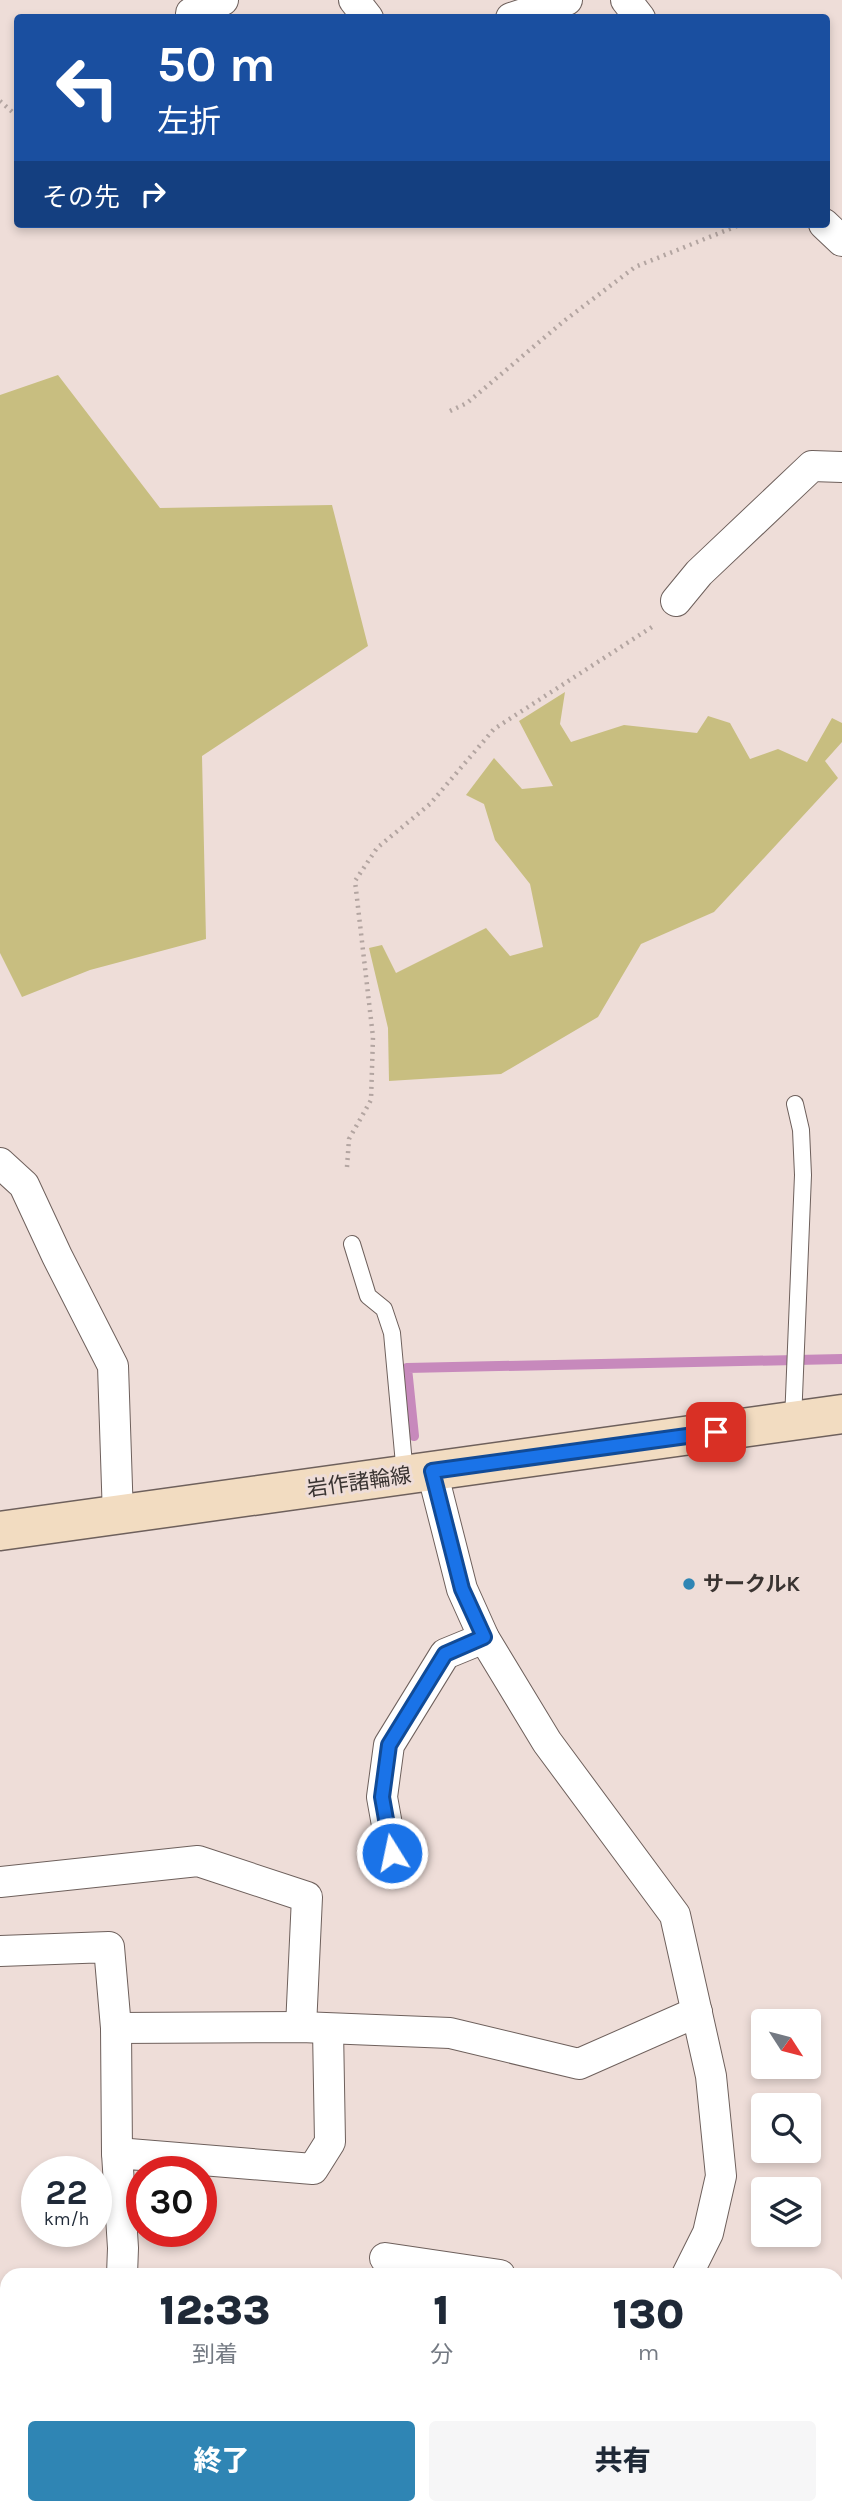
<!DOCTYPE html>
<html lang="ja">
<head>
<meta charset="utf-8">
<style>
  body { margin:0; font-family:Karla,"Noto Sans JP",sans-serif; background:#f6f6f7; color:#1f2937; height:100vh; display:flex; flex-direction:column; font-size:26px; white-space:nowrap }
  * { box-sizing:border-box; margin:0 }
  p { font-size:23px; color:#747a83 }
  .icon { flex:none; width:38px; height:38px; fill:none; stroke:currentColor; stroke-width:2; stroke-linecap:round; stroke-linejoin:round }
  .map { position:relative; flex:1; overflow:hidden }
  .drawer { position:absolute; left:0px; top:2268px; width:844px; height:247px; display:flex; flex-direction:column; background:#fff; border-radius:21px 21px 0 0; box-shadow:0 4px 10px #0003 }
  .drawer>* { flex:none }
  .guide { position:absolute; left:14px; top:14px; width:816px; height:214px; border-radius:7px; box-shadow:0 4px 10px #0003; background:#1a4fa0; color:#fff; overflow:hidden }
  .needle { width:46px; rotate:126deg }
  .buttons { position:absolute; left:751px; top:2009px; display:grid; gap:14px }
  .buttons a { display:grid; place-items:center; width:70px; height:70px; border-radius:7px; background:#fff; box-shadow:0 4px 10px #0003; font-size:35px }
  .speed { position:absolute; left:21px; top:2156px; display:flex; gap:14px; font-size:35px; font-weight:700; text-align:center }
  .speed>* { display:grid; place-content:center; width:91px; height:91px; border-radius:50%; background:#fff; box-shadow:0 4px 10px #0003; line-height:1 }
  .speed small { font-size:18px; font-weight:400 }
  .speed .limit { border:10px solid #d22; background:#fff; color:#111 }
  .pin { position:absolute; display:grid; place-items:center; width:60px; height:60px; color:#fff; margin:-30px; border-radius:14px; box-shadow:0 4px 10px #0006 }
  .me { position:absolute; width:77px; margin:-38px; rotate:350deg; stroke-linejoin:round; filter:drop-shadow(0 0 5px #0008) }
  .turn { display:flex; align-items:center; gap:24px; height:147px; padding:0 28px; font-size:32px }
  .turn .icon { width:91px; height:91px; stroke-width:2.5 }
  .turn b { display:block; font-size:49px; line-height:60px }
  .then { display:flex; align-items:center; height:66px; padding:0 28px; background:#0003; gap:14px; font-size:26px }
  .eta { display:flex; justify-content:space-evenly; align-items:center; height:119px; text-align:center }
  .eta b { font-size:42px; font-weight:800; line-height:49px }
  .primary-button { display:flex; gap:14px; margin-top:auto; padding:14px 28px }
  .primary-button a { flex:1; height:80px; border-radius:7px; background:#2f85b4; color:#fff; font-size:28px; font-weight:800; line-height:80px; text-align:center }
  .primary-button a+a { background:#f6f6f7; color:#1f2937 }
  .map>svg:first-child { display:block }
</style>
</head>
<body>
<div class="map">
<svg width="842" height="2514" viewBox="0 0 842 2514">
  <rect width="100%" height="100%" fill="#eeddd8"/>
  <!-- green -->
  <g fill="#c8be80">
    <polygon points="58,375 160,508 332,505 368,646 202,756 206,939 90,970 22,997 0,953 0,395"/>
    <polygon points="565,692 560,724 571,742 624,725 697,733 708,716 730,723 750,759 778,749 807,762 832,718 842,723 842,742 825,761 838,778 714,912 641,944 598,1017 501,1074 389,1081 388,1028 369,948 382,945 396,973 486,928 510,956 543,947 530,884 495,840 484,804 466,795 494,758 522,789 553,786 519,721"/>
    <polygon points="842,2422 842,2514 773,2514 773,2508 836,2508 837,2426"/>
  </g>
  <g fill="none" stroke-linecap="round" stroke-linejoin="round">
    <!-- stream -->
    <polyline stroke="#c789bc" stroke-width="10" points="414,1436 407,1368 842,1359"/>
    <!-- service casing -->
    <g stroke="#6e605c" stroke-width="18">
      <g id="service">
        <polyline points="352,1244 368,1296 384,1309 392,1333 405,1475"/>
        <polyline points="793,1421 803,1175 801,1130 795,1104"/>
      </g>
    </g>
    <!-- minor casing -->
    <g stroke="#6e605c" stroke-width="32">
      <g id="minor">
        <polyline points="354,0 368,18"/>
        <polyline points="626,0 640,18"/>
        <polyline points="191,18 191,13 223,0"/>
        <polyline points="511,18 567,0"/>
        <polyline points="824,224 842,241"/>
        <polyline points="676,601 699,573 812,466 842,467"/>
        <polyline points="0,1163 24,1185 57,1256 113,1366 118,1517"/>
        <polyline points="432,1471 462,1589 484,1638 547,1742 675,1915 711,2076 721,2176 708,2233 687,2275"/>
        <polyline points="392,1853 382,1797 389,1745 445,1654 484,1638"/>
        <polyline points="0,1882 198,1861 307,1897 301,2027"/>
        <polyline points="0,1951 109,1947 116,2028 117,2153"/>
        <polyline points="116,2028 301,2027 450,2033 579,2064 697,2012"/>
        <polyline points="385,2258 500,2275"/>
        <polyline points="122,2275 123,2248 117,2153 313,2169 330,2142 328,2029"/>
        <polyline points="656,2508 657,2514"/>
        <polyline points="73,2514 74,2508"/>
      </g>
    </g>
    <!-- secondary casing -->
    <g stroke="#6e605c" stroke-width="41">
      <polyline id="secondary" points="0,1531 842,1414"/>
    </g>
    <!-- path -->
    <g stroke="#b3a5a1" stroke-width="4.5" stroke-dasharray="2 5" stroke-linecap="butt">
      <polyline points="0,101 18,117"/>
      <polyline points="450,411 467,403 564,321 635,267 742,224"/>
      <polyline points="347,1167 349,1139 371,1100 373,1037 355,881 377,848 430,804 494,729 655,625"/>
    </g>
    <!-- service -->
    <use href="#service" stroke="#fff" stroke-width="16"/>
    <!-- minor -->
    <use href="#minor" stroke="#fff" stroke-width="30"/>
    <!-- secondary -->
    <use href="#secondary" stroke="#f2dcc1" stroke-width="38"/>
  </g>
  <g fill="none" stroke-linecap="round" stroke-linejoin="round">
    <!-- route casing -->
    <g stroke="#114b97" stroke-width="18">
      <polyline id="route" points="392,1853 382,1797 389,1745 445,1654 484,1637 462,1589 432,1471 716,1432"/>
    </g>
    <!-- route -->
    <use href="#route" stroke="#1a73e8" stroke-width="12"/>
  </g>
  <!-- markers -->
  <circle fill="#2f85b4" stroke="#eeddd8" stroke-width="2.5" cx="689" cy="1584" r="7"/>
  <g text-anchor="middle" stroke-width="6" stroke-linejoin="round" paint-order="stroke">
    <!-- street labels -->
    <g font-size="21" fill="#393331" stroke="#eeddd8">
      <text transform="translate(359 1482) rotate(-8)" y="7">岩作諸輪線</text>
    </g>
    <!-- poi labels -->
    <g font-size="21" font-weight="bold" fill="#393331" stroke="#eeddd8" text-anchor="start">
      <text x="703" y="1591">サークルK</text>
    </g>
  </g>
</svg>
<div class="buttons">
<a><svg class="needle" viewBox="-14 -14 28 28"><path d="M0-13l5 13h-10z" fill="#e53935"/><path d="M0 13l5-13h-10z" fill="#747a83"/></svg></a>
<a><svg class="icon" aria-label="search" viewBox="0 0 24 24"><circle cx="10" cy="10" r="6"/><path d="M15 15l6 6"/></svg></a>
<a><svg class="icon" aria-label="layers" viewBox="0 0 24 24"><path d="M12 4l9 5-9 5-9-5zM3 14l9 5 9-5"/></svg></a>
</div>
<div class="speed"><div>22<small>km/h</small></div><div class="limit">30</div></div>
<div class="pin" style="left:716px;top:1432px;background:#d93025"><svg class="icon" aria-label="arrive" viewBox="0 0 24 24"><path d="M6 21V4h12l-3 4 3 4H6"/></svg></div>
<svg class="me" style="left:392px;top:1853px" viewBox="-20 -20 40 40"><circle r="17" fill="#1a73e8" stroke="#fff" stroke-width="3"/><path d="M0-11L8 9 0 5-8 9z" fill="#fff"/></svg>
<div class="guide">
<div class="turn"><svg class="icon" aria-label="left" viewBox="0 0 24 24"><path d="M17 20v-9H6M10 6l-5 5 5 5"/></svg><div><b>50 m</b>左折</div></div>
<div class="then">その先<svg class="icon" aria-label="right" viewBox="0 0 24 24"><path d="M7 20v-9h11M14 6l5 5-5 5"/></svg></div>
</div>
<section class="drawer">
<div class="eta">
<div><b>12:33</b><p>到着</p></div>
<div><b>1</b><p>分</p></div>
<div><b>130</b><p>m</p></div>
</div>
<div class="primary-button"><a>終了</a><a>共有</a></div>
</section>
</div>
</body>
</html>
